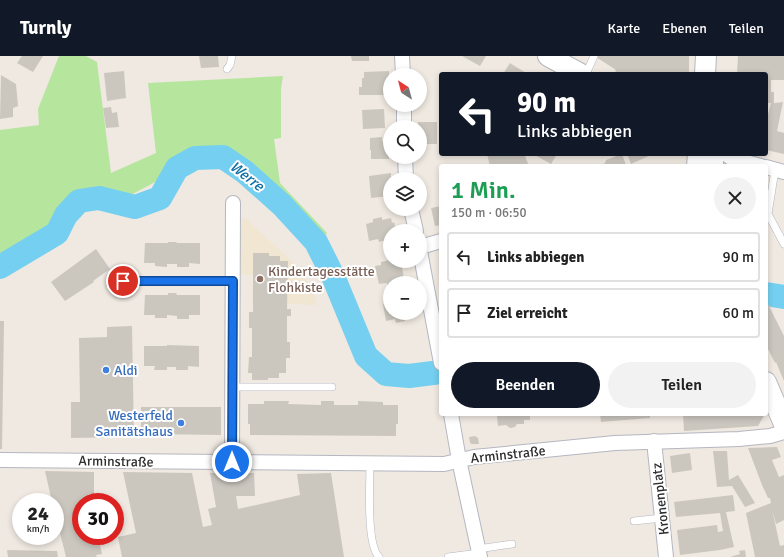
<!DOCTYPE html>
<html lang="de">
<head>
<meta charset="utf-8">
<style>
  body { margin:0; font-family:Signika,sans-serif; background:#f2f2f2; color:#222; height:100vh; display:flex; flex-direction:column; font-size:15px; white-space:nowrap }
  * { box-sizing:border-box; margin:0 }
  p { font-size:13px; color:#767676 }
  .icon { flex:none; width:22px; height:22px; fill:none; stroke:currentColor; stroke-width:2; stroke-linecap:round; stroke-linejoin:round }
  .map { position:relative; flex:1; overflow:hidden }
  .drawer { position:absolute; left:439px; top:108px; width:329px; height:252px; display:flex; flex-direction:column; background:#fff; border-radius:4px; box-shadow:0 2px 6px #0003 }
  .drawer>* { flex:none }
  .top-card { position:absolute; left:439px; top:16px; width:329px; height:84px; border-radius:4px; box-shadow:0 2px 6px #0003; background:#111827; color:#fff; overflow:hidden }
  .needle { width:26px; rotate:324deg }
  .fabs { position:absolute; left:383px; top:12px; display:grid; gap:8px }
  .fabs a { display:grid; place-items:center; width:44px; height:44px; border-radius:50%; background:#fff; box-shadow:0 2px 6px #0003; font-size:20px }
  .speed { position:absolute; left:12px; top:437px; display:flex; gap:8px; font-size:20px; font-weight:700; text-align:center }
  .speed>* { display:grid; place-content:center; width:52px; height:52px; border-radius:50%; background:#fff; box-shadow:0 2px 6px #0003; line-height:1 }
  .speed small { font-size:10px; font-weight:400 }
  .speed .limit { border:6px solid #d22; background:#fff; color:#111 }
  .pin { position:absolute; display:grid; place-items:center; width:34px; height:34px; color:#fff; margin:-17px; border:2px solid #fff; border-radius:50%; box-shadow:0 1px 4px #0007 }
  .me { position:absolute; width:44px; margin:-22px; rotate:0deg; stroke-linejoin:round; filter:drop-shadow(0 0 3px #0008) }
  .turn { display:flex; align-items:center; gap:14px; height:84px; padding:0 12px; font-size:18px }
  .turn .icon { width:52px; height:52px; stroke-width:2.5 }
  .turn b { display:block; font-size:28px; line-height:34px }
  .round { display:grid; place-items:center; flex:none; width:42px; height:42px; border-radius:21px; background:#f2f2f2 }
  .overview { display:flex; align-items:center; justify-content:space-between; height:68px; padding:0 12px }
  h1 { font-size:24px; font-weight:600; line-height:30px; color:#1e9e55 }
  .button { display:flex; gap:8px; margin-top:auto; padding:8px 12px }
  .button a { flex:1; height:46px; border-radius:24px; background:#111827; color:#fff; font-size:16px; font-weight:600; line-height:46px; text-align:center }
  .button a+a { background:#f2f2f2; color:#222 }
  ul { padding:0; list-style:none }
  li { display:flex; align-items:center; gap:12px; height:50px; margin:0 8px 6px; padding:0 4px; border:2px solid #e0e0e0; border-radius:4px }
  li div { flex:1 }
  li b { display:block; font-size:15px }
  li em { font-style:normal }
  header { display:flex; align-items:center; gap:24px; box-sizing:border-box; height:56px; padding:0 20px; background:#111827; color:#fff }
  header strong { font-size:19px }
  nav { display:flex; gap:22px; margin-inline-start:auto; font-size:14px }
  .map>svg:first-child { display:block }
</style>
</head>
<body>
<header>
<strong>Turnly</strong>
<nav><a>Karte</a><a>Ebenen</a><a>Teilen</a></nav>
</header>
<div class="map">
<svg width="784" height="501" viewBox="0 0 784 501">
  <rect width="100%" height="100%" fill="#efe9e1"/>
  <!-- education -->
  <polygon fill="#f0e6d1" points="235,162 246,163 297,210 313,235 317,249 252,246 253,219 235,218"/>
  <!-- green -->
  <polygon fill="#b6e59e" points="59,0 86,0 97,6 111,117 156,97 148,27 283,20 281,33 281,82 274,83 280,127 327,177 323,182 249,110 225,96 199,93 187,95 159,124 127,141 96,138 73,144 62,155 54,173 0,204 0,74 39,69 38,53"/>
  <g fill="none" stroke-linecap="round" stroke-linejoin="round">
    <!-- river -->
    <g stroke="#75cff0" stroke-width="24">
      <polyline points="0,211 57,177 66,159 79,145 99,142 135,151 160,142 177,112 195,102 223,101 245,116 282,149 316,186 333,220 366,300 386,318 409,320 441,316"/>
      <polyline points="766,238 784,241"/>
    </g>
  </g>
  <!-- building -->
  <g fill="#cbc7bf">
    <polygon points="22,0 43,0 33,16 17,7"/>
    <polygon points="199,0 218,0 219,11 201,12"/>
    <polygon points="351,0 369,0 369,5 352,5"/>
    <polygon points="462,0 486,0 480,10"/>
    <polygon points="597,0 689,0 689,18 619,18 615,15 616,14 596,1"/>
    <polygon points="738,0 784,0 784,24 771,24 771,36 774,36 774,47 783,46 777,75 784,77 784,98 766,94 766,66 771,47 766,47 766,18 737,18"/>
    <polygon points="510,7 513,9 528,18 503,18"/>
    <polygon points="124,15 126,42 107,45 104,17"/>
    <polygon points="389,15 389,39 359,39 359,31 362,31 362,22 364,22 364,16"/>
    <polygon points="1,19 16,28 18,50 13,52 13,61 0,63"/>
    <polygon points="111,51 112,57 117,56 119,71 106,72 103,52"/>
    <polygon points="384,53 385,72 363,73 362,54"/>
    <polygon points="418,66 437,66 437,88 420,88 420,71 418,71"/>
    <polygon points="382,81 382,85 390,85 389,103 371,103 371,94 370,94 370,82"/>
    <polygon points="487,98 527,98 525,100 529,110 490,110"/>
    <polygon points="533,98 557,98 551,108"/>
    <polygon points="622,98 626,109 600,110 605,107 606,104"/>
    <polygon points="627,98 650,98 651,99 631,108"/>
    <polygon points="391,117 390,140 371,142 369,120"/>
    <polygon points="441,150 441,169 435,170 431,152"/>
    <polygon points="382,161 382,164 391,162 392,167 394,166 396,175 390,175 390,180 387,181 387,184 379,186 378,183 369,185 366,168 373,166 373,163"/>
    <polygon points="168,186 176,186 177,187 200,187 200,208 189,207 189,211 177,211 177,208 167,208 167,211 155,210 155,207 144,207 145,187 168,187"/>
    <polygon points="96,193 110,213 93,225 94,226 65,245 51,226"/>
    <polygon points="253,197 269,197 269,200 280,200 280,205 288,205 287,253 291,253 291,260 287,260 287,286 290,286 290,302 286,302 286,317 279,317 279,322 268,322 268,324 252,324 252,317 248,317 249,301 252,301 252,272 249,272 249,256 253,256"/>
    <polygon points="390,204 392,207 401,205 404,223 396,225 396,227 390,227 390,229 387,229 387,227 379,228 375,210 381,209 381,206"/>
    <polygon points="168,237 176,237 177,239 200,239 200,259 189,259 189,263 177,263 177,260 167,259 167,262 155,262 155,259 144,259 145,239 168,239"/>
    <polygon points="766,244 784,280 784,325 776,306 775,307 766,289 766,285 768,283 766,279"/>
    <polygon points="390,247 390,257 411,257 411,260 404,261 405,265 396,267 395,263 386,265 383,248"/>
    <polygon points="0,265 4,265 2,393 0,393"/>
    <polygon points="132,270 134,381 71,382 71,346 80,346 79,282 107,281 107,271"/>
    <polygon points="167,289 199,290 199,311 188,310 188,314 176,314 176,311 167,311 167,314 154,314 155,310 144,310 144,290 167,290"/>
    <polygon points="264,345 289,345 288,348 321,349 321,345 334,345 334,349 358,349 358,345 383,346 383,349 398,349 398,368 396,368 396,380 250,379 250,368 248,368 248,348 264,348"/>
    <polygon points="141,351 221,351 221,379 141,378"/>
    <polygon points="494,358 530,358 530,364 524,364 524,368 517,368 515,371 510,372 506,369 498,370 497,360"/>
    <polygon points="600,358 650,358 650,362 601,366"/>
    <polygon points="683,358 765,358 758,370 684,375"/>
    <polygon points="475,380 478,382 479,388 472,388 470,387 469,381"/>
    <polygon points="777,391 781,401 772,404 779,421 784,419 784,464 776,468 772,453 780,490 784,489 784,501 755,501 746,457 771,447 770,442 768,442 762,429 748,392"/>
    <polygon points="713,395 727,395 729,424 738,419 755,447 745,451 732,430 717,431"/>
    <polygon points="690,397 692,414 672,417 670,400"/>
    <polygon points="45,415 94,416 94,438 88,438 90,446 81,446 81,480 98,480 102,498 96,499 97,501 66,501 55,457 55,446 52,446"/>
    <polygon points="123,416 192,417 203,471 212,469 208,453 216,451 210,417 254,417 255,440 236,440 238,453 300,439 297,418 331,417 344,501 122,501 118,481 136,477"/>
    <polygon points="733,439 735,455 726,456 734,491 720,494 680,499 677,474 717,469 718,476 723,475 720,457 676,461 674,446"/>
    <polygon points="7,494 57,495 58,501 8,501"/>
    <polygon points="745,494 746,501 730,501 740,498 739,495"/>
  </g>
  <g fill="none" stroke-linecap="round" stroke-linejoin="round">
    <!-- lane casing -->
    <g stroke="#b4b7c1" stroke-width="8">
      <g id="lane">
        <polyline points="227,13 230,9 232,0"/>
        <polyline points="586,18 594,0"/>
        <polyline points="775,114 768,158 784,188"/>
        <polyline points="123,225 233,225"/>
        <polyline points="232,331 332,331"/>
        <path d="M370,407C370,427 366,488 379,501"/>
        <polyline points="634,465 662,462"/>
        <polyline points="478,493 512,488"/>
        <polyline points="448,501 479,497"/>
      </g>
    </g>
    <!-- street casing -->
    <g stroke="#b4b7c1" stroke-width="16">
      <g id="street">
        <polyline points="402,0 403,19"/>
        <polyline points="404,49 404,71"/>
        <polyline points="725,98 731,102 761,110"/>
        <polyline points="405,101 406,123"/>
        <polyline points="766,111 784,116"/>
        <polyline points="411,153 416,175"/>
        <polyline points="420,191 441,185"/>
        <polyline points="420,195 441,307"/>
        <polyline points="451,358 459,404 480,501"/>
        <polyline points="654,385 666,501"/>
        <polyline points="0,404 444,408 474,401 615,387 739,383 770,380 784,376"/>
        <polyline points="232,406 233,147"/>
      </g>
    </g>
    <!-- secondary casing -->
    <g stroke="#b4b7c1" stroke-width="22">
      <g id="secondary">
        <polyline points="548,0 581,18"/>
        <polyline points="705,18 706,0"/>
        <polyline points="713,98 713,110"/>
        <polyline points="697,110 698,98"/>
        <polyline points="766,326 784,368"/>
      </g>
    </g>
    <!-- lane -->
    <use href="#lane" stroke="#fff" stroke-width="7"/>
    <!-- street -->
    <use href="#street" stroke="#fff" stroke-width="14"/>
    <!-- secondary -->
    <use href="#secondary" stroke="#fff" stroke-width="20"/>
  </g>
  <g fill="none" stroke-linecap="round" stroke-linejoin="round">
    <!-- route casing -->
    <g stroke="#114b97" stroke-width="10">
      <polyline id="route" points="123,225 233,225 232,406"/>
    </g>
    <!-- route -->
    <use href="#route" stroke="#1a73e8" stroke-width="7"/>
  </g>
  <!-- markers -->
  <circle fill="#8d6e63" stroke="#fff" stroke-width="1.5" cx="260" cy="223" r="4"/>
  <g fill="#3f7fe0" stroke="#fff" stroke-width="1.5">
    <circle cx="106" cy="314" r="4"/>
    <circle cx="181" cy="367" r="4"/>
  </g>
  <g text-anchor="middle" stroke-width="4" stroke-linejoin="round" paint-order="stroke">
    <!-- education labels -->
    <g font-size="14" fill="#785e54" stroke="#fff" text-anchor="start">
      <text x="268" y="220">Kindertagesstätte<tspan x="268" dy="16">Flohkiste</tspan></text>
    </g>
    <!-- shop labels -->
    <g font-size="14" fill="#366cbe" stroke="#fff" text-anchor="start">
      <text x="114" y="319">Aldi</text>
      <text x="173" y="364" text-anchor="end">Westerfeld<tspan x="173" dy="16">Sanitätshaus</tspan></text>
    </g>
    <!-- street labels -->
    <g font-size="14" fill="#2e2e2e" stroke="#fff">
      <text transform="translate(508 398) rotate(-6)" y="5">Arminstraße</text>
      <text transform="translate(116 405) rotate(1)" y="5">Arminstraße</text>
      <text transform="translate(660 443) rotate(-96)" y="5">Kronenplatz</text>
    </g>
    <!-- water labels -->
    <g font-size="15" font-style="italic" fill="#0d6fa3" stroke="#fff">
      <text transform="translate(247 120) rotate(38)" y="5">Werre</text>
    </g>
  </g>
</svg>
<div class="fabs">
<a><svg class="needle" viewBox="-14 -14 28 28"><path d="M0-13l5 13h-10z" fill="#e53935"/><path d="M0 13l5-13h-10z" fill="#767676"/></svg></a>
<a><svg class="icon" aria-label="search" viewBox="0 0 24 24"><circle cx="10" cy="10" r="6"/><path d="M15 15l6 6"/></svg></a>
<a><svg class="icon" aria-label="layers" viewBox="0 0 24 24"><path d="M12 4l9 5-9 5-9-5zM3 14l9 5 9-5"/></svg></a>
<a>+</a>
<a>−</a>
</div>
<div class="speed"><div>24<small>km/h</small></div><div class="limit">30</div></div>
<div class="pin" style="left:123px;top:225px;background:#d93025"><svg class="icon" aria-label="arrive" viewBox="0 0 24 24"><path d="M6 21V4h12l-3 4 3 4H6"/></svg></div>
<svg class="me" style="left:232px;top:406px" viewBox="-20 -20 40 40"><circle r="17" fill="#1a73e8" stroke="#fff" stroke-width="3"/><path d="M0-11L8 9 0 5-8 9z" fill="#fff"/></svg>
<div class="top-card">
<div class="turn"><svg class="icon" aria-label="left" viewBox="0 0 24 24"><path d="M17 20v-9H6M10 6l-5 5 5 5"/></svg><div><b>90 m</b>Links abbiegen</div></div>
</div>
<section class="drawer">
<div class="overview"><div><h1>1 Min.</h1><p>150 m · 06:50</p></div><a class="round"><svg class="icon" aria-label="close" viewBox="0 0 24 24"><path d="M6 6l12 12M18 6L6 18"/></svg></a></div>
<ul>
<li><svg class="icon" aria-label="left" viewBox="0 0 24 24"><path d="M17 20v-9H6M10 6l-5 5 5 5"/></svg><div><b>Links abbiegen</b></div><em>90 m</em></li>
<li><svg class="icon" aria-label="arrive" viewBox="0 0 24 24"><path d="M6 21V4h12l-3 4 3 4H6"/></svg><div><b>Ziel erreicht</b></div><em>60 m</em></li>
</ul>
<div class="button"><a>Beenden</a><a>Teilen</a></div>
</section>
</div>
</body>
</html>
